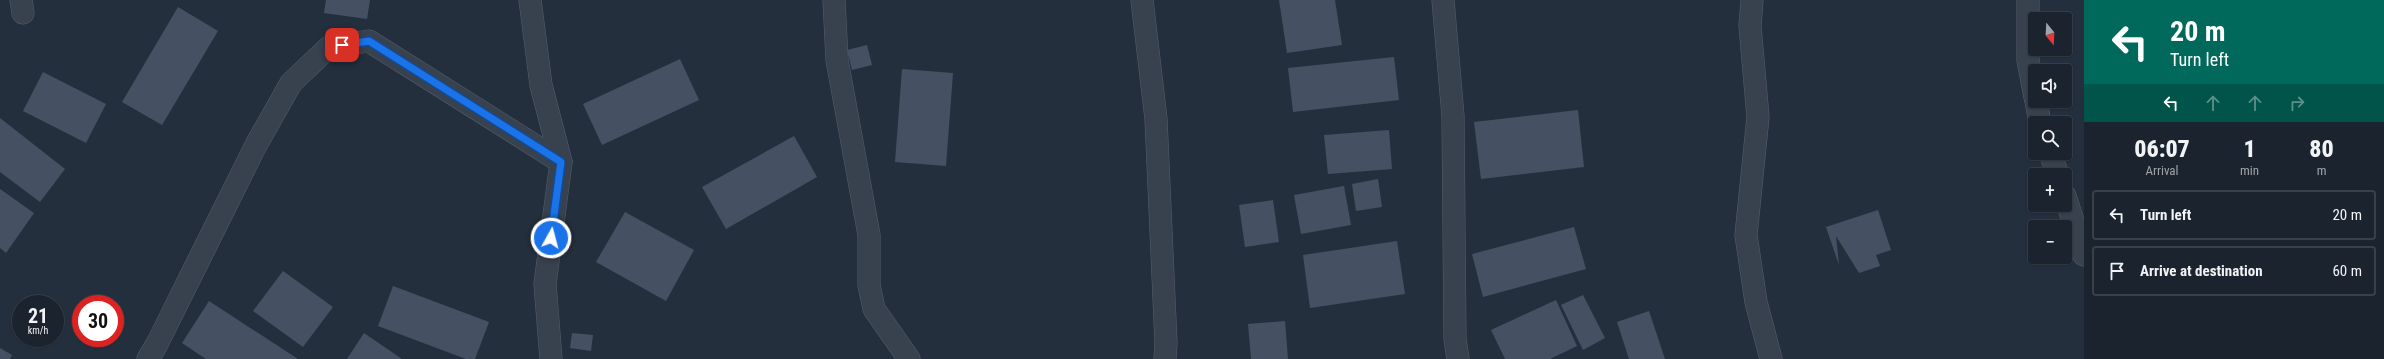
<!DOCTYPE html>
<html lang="en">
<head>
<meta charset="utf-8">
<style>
  body { margin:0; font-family:"Roboto Condensed",sans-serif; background:#242b36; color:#f1f3f6; height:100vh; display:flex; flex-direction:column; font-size:15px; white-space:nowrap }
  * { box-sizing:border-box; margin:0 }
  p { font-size:13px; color:#a0a4aa }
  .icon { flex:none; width:22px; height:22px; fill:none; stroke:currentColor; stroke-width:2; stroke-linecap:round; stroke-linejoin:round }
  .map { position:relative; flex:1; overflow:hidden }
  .sheet { display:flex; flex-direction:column; background:#1b232e; width:300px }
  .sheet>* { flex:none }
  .banner { background:#00695c; color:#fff; overflow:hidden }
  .needle { width:26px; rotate:162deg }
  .fabs { position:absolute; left:2028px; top:12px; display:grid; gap:8px }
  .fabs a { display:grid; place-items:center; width:44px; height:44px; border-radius:4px; background:#1b232e; box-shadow:0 1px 3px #0004,0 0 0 1px #39404a; font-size:20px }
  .speed { position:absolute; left:12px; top:295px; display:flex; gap:8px; font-size:20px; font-weight:700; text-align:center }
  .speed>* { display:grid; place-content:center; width:52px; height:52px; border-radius:50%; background:#1b232e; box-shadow:0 1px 3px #0004,0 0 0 1px #39404a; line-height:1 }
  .speed small { font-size:10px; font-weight:400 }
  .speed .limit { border:6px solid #d22; background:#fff; color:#111 }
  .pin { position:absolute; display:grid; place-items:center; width:34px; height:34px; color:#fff; margin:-17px; border-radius:8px; box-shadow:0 2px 6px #0006 }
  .me { position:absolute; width:44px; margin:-22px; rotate:7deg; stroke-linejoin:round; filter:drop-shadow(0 0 3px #0008) }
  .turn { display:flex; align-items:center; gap:14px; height:84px; padding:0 20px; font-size:18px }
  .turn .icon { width:52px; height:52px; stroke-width:2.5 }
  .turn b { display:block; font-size:28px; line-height:34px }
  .lanes { display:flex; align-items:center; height:38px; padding:0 20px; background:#0003; justify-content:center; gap:20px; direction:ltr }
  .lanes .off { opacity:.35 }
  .eta { display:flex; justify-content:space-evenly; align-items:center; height:68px; text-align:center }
  .eta b { font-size:24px; font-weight:800; line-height:28px }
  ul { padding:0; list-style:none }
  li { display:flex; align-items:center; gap:12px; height:50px; margin:0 8px 6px; padding:0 12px; border:2px solid #39404a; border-radius:4px }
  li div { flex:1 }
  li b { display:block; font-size:15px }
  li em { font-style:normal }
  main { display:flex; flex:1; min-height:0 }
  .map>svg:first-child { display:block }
</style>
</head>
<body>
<main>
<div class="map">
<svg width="2084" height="359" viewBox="0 0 2084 359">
  <rect width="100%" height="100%" fill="#242f3e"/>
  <!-- building -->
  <g fill="#455162">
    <polygon points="326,0 370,0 367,19 324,13"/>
    <polygon points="1279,0 1335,0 1342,45 1287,53"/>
    <polygon points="178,7 218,31 162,125 122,102"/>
    <polygon points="867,45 872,65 852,70 847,50"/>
    <polygon points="1394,57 1399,100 1293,112 1288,68"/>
    <polygon points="680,59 699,100 602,145 583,104"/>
    <polygon points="902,69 953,73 946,166 895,162"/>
    <polygon points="43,72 106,104 86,143 23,111"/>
    <polygon points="1578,110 1584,167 1481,179 1474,122"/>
    <polygon points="0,118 65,169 40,202 0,172"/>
    <polygon points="1389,130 1392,169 1328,174 1324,135"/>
    <polygon points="794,136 817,177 726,229 702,187"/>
    <polygon points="1378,179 1382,207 1356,211 1352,184"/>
    <polygon points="1344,186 1351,225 1301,234 1294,195"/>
    <polygon points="0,189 34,213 6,253 0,248"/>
    <polygon points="1273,200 1279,242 1245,247 1239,205"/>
    <polygon points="1878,210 1891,250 1876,255 1880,266 1859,273 1836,236 1839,265 1826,227"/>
    <polygon points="625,212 694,250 666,301 596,262"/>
    <polygon points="1574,227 1586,269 1483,297 1472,254"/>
    <polygon points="1397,241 1405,294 1310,308 1303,255"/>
    <polygon points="283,271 333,307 303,347 253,311"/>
    <polygon points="393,286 489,322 475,359 466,359 378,326"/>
    <polygon points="1583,295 1605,338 1583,350 1561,305"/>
    <polygon points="1556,300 1577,346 1550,359 1505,359 1491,330"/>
    <polygon points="209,301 298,359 206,359 182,343"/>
    <polygon points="1649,311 1665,359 1629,359 1617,322"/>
    <polygon points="1285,321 1288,359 1251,359 1248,324"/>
    <polygon points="364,333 402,359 347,359"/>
    <polygon points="572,333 593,335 591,351 570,348"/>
    <polygon points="0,348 12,355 10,359 0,359"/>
  </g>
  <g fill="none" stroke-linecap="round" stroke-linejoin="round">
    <!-- street casing -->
    <g stroke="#565f6c" stroke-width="23">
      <g id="street">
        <polyline points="21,0 23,13"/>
        <polyline points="530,0 541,85 561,162 545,284 551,359"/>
        <polyline points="834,0 837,60 869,235 869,285 874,309 909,359"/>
        <polyline points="1142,0 1156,119 1166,343 1165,359"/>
        <polyline points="1443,0 1453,116 1455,339 1458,359"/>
        <polyline points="1752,0 1750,26 1758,117 1746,235 1756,302 1771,359"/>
        <polyline points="2028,0 2028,60 2035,97"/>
        <polyline points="2036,101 2040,123"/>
        <polyline points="2050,153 2058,175"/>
        <polyline points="2065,196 2084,255"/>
        <polyline points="148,359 157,344 256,145 291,83 329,47 369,41 561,162"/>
      </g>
    </g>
    <!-- street -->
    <use href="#street" stroke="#38414e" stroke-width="22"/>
  </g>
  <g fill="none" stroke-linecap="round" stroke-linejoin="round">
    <!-- route casing -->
    <g stroke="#114b97" stroke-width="10">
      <polyline id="route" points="342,45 369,41 561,162 551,238"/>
    </g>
    <!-- route -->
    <use href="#route" stroke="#1a73e8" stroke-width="7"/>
  </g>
</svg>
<div class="fabs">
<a><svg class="needle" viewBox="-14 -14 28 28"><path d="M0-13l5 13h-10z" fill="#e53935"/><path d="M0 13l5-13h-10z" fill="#a0a4aa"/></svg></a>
<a><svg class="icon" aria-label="sound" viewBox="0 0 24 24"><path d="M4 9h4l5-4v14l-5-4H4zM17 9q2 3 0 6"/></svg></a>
<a><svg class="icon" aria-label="search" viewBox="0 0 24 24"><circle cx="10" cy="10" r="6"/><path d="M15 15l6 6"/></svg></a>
<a>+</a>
<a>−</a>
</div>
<div class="speed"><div>21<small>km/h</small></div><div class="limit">30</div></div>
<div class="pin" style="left:342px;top:45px;background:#d93025"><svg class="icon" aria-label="arrive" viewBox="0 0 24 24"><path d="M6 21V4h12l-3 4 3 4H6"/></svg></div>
<svg class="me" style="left:551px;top:238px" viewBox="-20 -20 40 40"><circle r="17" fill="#1a73e8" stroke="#fff" stroke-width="3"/><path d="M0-11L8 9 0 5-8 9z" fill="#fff"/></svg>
</div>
<section class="sheet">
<div class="banner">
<div class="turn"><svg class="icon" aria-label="left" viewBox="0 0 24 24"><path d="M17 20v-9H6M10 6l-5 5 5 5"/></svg><div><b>20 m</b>Turn left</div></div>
<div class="lanes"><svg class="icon" aria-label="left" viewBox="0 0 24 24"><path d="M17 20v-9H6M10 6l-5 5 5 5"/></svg><svg class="icon off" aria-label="ahead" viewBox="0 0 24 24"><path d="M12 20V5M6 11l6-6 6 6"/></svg><svg class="icon off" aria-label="ahead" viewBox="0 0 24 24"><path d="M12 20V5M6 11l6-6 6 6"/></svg><svg class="icon off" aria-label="right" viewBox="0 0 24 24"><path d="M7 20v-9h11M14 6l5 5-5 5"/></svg></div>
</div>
<div class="eta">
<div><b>06:07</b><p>Arrival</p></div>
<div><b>1</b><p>min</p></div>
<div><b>80</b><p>m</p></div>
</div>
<ul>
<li><svg class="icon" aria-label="left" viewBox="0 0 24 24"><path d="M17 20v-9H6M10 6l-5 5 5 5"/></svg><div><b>Turn left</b></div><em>20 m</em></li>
<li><svg class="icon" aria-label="arrive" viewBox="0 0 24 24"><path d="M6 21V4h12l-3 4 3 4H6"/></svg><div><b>Arrive at destination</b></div><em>60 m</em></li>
</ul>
</section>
</main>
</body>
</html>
